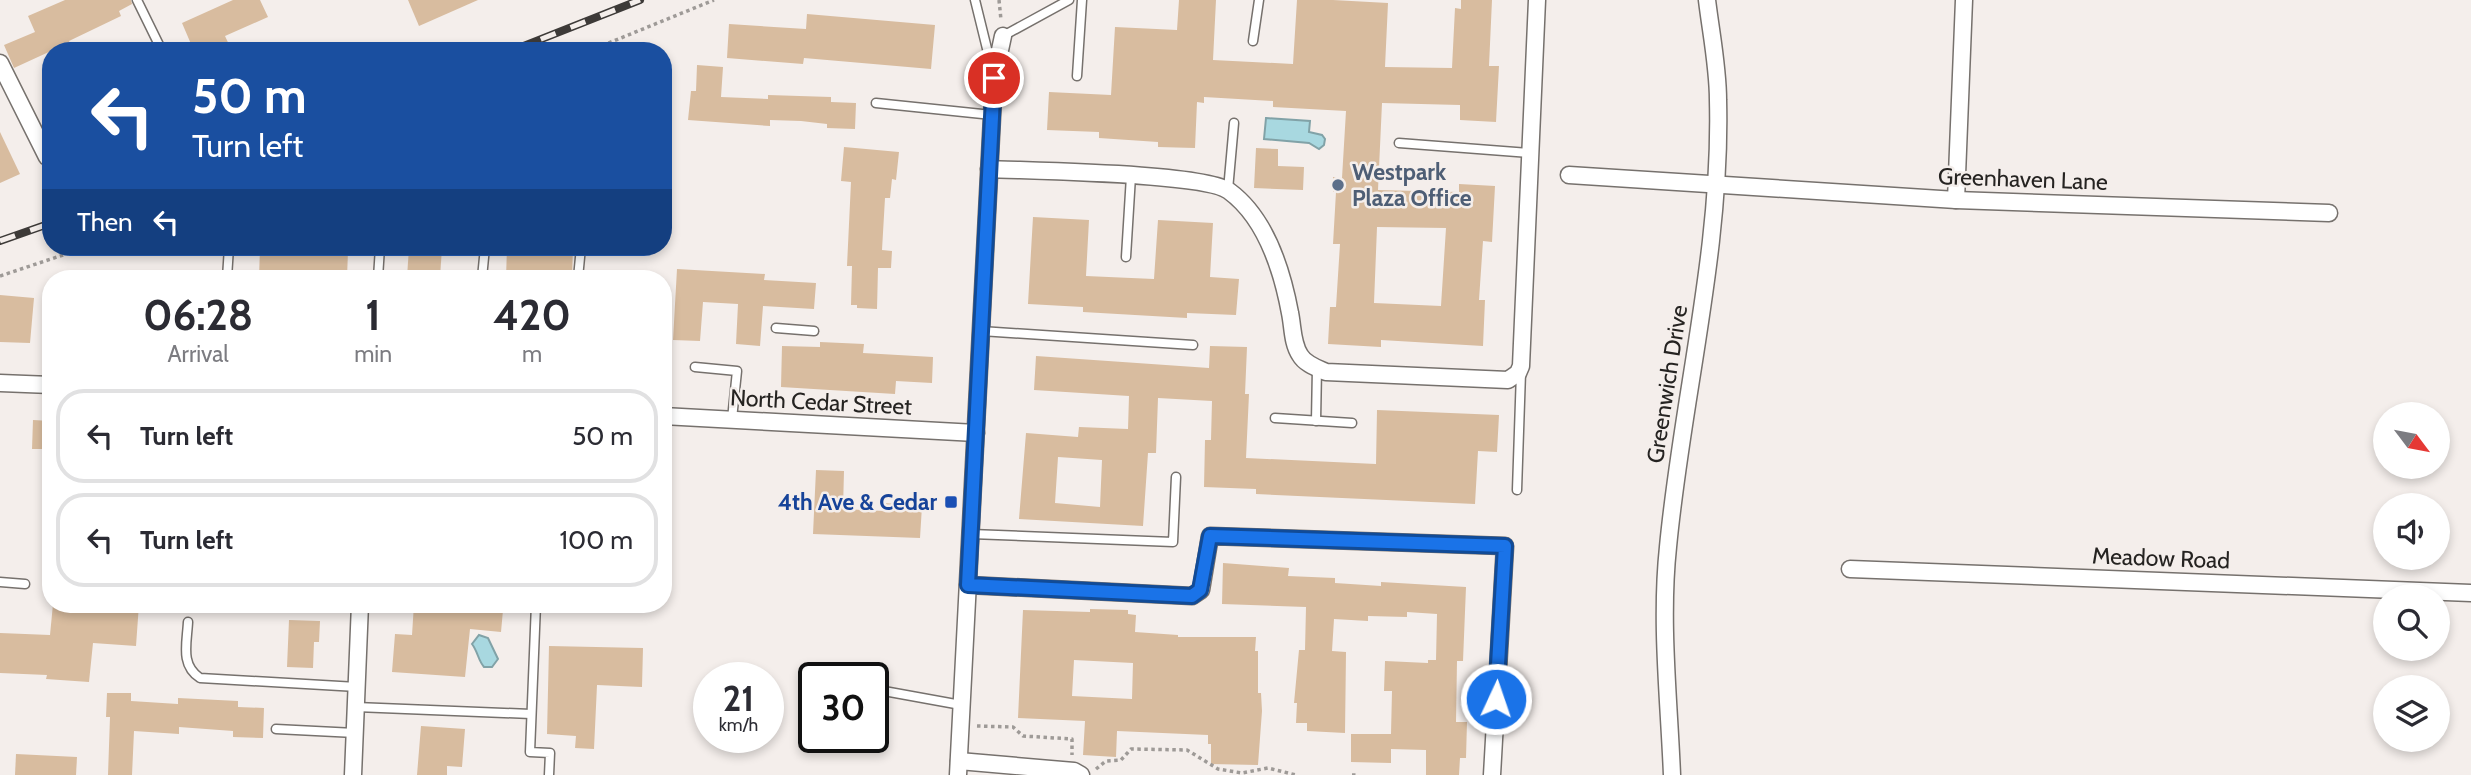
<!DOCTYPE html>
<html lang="en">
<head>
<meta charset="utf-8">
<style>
  body { margin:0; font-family:Cabin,sans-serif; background:#f7f7f7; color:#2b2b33; height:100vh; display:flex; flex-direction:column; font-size:26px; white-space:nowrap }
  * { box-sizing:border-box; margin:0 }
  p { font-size:23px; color:#7c7c81 }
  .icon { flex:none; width:38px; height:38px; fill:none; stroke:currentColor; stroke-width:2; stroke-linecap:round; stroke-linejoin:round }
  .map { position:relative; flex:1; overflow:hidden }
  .details { position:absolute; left:42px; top:270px; width:630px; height:343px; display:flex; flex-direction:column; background:#fff; border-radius:28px; box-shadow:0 4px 10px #0003 }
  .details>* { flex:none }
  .guide { position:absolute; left:42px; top:42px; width:630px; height:214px; border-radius:28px; box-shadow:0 4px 10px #0003; background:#1a4fa0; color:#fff; overflow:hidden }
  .needle { width:46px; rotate:122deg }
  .tools { position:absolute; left:2373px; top:402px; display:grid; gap:14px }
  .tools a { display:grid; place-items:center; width:77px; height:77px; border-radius:50%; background:#fff; box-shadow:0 4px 10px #0003; font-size:35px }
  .speed { position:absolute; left:693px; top:662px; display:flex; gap:14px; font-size:35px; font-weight:700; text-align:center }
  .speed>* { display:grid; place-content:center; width:91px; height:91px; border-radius:50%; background:#fff; box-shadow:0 4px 10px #0003; line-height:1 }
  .speed small { font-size:18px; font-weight:400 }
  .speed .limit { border:4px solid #111; border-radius:10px; background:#fff; color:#111 }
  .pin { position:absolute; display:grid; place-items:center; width:60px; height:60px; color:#fff; margin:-30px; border:4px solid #fff; border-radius:50%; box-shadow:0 2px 7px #0007 }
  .me { position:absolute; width:77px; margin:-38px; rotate:3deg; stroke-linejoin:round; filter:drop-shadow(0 0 5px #0008) }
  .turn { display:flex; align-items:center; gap:24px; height:147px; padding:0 35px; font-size:32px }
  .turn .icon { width:91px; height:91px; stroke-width:2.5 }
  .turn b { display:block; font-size:49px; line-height:60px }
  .then { display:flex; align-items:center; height:66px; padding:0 35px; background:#0003; gap:14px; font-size:26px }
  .eta { display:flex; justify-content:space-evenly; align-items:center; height:119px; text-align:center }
  .eta b { font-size:42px; font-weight:800; line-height:49px }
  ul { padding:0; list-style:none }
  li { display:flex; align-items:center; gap:21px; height:94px; margin:0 14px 10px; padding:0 21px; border:4px solid #e1e1e2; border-radius:28px }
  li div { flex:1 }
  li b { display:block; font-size:26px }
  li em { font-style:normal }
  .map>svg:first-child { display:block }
</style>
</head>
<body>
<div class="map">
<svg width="2471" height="775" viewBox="0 0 2471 775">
  <rect width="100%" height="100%" fill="#f4eeeb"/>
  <!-- water -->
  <g fill="#a8d8e0" stroke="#81a2a7" stroke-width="2">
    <polygon points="1266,118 1310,121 1309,132 1322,135 1325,139 1324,145 1319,149 1309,143 1264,139"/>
    <path d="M479,635L488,638L498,659L492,667H484C478,660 478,652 472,644Z"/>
  </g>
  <!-- building -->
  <g fill="#d8bc9f" fill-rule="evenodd">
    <polygon points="65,0 131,0 132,4 119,11 121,16 69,41 73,51 51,51 14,68 4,45 35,32 28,16"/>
    <polygon points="233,0 260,0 268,17 225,36 232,51 194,51 182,23"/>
    <polygon points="408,0 478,0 419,26"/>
    <path d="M1179,0H1216L1213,60L1293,64L1297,0H1333L1388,3L1385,67L1452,68L1455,8L1461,9V0H1492L1489,66H1499L1496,122L1460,120V105L1382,103L1378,190L1459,192V184L1495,186L1492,242L1483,241L1479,300H1485L1483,346L1381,340V347L1328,344L1330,307H1336L1340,244H1333L1336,192H1333V177L1342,178L1346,111L1273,107V101L1204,97V103L1197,102L1195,148L1158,147V142L1099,138V132L1047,130L1049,92L1111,95L1115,27L1177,30ZM1377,227L1446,228L1441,306L1374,303Z"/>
    <polygon points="807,14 935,25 931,69 804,58 803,64 727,58 729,24 806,29"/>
    <polygon points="697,65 723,67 721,97 768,99 768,95 831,97 831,102 856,103 855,129 827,128 827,124 801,121 770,120 770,126 688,120 691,91 696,91"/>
    <polygon points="0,132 20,174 0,183"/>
    <polygon points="844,147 899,152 896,180 892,179 890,198 885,198 882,250 892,251 891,268 878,268 877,309 857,308 857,305 851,305 852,266 847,266 851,182 841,181"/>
    <polygon points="1256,148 1278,149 1278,166 1304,167 1303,190 1254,188"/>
    <polygon points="1033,217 1089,220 1086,276 1154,279 1158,220 1213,223 1210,277 1239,279 1236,315 1187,313 1187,318 1083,312 1083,307 1028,304"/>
    <polygon points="260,247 348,251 347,278 259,278"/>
    <polygon points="409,247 442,247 440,278 407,278"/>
    <polygon points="507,247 573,247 572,278 506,278"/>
    <polygon points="677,269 765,274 764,280 816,283 814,309 763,306 760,346 736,344 738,304 703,302 700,341 673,340"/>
    <polygon points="0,295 34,298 30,343 0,342"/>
    <polygon points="820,342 864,344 863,353 933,357 932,383 896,381 895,394 781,387 782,346 820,347"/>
    <path d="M1210,346L1247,347L1245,394H1249L1246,458L1376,464L1377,410L1499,415L1497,452L1478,451L1475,504L1256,494V489L1204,487L1205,440H1211L1212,401L1158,398L1156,453H1148L1143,526L1019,519L1026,433L1078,437L1079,427L1128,429L1129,396L1034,390L1036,356L1209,368ZM1058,457L1102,460L1100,507L1055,503Z"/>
    <polygon points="33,420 51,421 51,449 32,449"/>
    <polygon points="816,470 844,471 843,509 884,511 884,503 922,506 920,538 813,534"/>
    <polygon points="1223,563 1289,568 1288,576 1335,578 1335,583 1381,586 1381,582 1466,587 1463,661 1457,661 1456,722 1467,722 1466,758 1460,758 1459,775 1426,775 1426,750 1391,749 1391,763 1351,762 1351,734 1391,734 1392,691 1384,691 1385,661 1428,663 1428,660 1436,660 1437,614 1407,612 1407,617 1368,616 1368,621 1334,619 1332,651 1346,652 1345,733 1307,731 1307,723 1296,723 1297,703 1294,703 1299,650 1305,650 1306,607 1222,604"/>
    <polygon points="53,604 139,604 136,646 93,643 89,682 46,679 47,675 0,673 0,633 50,635"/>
    <polygon points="414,604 459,604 458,607 503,610 501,632 470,629 465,677 392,672 395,634 412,635"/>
    <path d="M1090,609L1128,610V614L1136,615L1135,632L1178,635V637H1256L1255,651H1258V693H1261L1262,711L1258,765L1211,764V744H1208V735L1117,731L1116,757L1083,755L1085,721L1018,718L1023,610L1090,612ZM1074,660L1133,663L1132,699L1072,696Z"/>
    <polygon points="289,620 320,621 319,642 314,642 313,668 287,667"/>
    <polygon points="549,646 643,648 642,687 597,685 594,749 575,748 576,736 547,734"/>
    <polygon points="107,693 131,693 131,701 178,704 178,698 238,701 238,707 264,708 263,738 233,737 233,731 179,727 179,734 134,731 132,775 108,775 110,717 106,717"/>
    <polygon points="421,726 465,729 462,767 447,766 447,775 417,775"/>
    <polygon points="16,754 77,757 76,775 15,775"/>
  </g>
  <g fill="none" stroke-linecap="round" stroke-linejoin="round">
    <!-- service casing -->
    <g stroke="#76716d" stroke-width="11">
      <g id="service">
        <polyline points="137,0 162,51"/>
        <polyline points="975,0 992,69"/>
        <polyline points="1003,36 1069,0"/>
        <polyline points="1253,41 1259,0"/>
        <polyline points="1077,76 1082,0"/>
        <polyline points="876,103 992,115"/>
        <polyline points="1399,143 1530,153"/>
        <polyline points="1228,190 1234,123"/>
        <polyline points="1126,257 1131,176"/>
        <polyline points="227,278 229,247"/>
        <polyline points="378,278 380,247"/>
        <polyline points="482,278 485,247"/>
        <polyline points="578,278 581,247"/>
        <polyline points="776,328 814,331"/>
        <polyline points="981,331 1193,345"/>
        <polyline points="695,367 737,371 732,419"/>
        <polyline points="1275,418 1352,423"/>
        <polyline points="1316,421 1317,368"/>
        <polyline points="1517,490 1521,372"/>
        <polyline points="971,534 1173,542 1176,477"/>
        <polyline points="0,582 25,584"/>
        <polyline points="536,604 530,752 550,753 549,775"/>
        <path d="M188,622C187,643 180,665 200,678L357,687"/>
        <polyline points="873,689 961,705"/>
        <polyline points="356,707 531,714"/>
        <polyline points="276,729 355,733"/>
      </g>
    </g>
    <!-- minor casing -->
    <g stroke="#76716d" stroke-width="19">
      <g id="minor">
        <polyline points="0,63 47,157"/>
        <path d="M989,169C1030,171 1205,173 1229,191C1266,218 1282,270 1290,313C1293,327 1292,343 1300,355C1305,364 1317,368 1326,372L1508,380L1518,373L1521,366L1537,0"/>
        <polyline points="1569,175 1956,200 2329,213"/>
        <polyline points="1956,200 1964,0"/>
        <polyline points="0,383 51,385"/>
        <polyline points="663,416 976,433"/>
        <polyline points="1850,569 2471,593"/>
        <polyline points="968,585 1192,596 1201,590 1210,536 1505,546 1492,775"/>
        <polyline points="959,761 1074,771 1081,775"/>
        <polyline points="353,775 360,604"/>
        <polyline points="958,775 994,78 1003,36"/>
        <path d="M1672,775C1669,700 1660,622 1668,547C1682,398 1722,251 1718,100C1718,67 1711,33 1707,0"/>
      </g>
    </g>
    <!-- path -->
    <g stroke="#9e9a97" stroke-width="3.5" stroke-dasharray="3.5 3.5" stroke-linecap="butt">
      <polyline points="999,0 1001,20"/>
      <polyline points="589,51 714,0"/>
      <polyline points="0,276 87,247"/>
      <polyline points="977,726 1013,727 1023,736 1072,739 1072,755"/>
      <polyline points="1096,769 1106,761 1121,760 1131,749 1187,750 1218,769 1242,773 1268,768 1296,775"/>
      <polyline points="1352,775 1356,775"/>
    </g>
    <!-- service -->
    <use href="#service" stroke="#fff" stroke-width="8"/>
    <!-- minor -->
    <use href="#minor" stroke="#fff" stroke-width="16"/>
    <!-- rail casing -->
    <g stroke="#3d3a38" stroke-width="8">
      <g id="rail">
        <polyline points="511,51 640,0"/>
        <polyline points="0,241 51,223"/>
      </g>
    </g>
    <!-- rail -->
    <use href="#rail" stroke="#f4eeeb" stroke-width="5" stroke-dasharray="16" stroke-linecap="butt"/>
  </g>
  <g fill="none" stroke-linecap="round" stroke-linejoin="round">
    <!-- route casing -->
    <g stroke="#114b97" stroke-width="18">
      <polyline id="route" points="994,78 968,585 1192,596 1200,590 1210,536 1505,546 1496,699"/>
    </g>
    <!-- route -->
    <use href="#route" stroke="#1a73e8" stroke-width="12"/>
  </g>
  <!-- markers -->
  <circle fill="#5c6f8a" stroke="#f4eeeb" stroke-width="2.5" cx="1338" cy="185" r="7"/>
  <rect fill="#1a4fb4" stroke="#f4eeeb" stroke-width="2.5" x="944" y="495" width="14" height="14" rx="3.5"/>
  <g text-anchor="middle" stroke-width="5" stroke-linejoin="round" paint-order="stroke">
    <!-- service labels -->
    <g font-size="23" font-weight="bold" fill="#4e5e75" stroke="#f4eeeb" text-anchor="start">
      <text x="1352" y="180">Westpark<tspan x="1352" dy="26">Plaza Office</tspan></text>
    </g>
    <!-- street labels -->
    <g font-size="23" fill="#252321" stroke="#f4eeeb">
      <text transform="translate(2023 179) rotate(2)" y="8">Greenhaven Lane</text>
      <text transform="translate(1667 384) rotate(-81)" y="8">Greenwich Drive</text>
      <text transform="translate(821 402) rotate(3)" y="8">North Cedar Street</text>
      <text transform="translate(2161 558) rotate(2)" y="8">Meadow Road</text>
    </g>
    <!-- transit labels -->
    <g font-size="23" font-weight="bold" fill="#164399" stroke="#f4eeeb" text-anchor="end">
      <text x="937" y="510">4th Ave &amp; Cedar</text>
    </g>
  </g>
</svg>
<div class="tools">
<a><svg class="needle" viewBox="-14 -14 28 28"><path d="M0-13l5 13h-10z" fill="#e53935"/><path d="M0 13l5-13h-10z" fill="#7c7c81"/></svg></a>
<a><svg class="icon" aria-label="sound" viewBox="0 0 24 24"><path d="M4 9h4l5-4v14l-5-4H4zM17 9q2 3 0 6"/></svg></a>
<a><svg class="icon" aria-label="search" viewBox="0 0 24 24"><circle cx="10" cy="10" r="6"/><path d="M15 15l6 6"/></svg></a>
<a><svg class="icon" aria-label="layers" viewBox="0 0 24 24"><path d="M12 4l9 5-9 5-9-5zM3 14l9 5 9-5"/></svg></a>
</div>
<div class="speed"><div>21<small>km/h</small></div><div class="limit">30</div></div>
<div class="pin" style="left:994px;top:78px;background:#d93025"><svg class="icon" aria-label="arrive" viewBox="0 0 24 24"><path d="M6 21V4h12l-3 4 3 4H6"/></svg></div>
<svg class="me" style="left:1496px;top:699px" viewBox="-20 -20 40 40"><circle r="17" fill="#1a73e8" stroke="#fff" stroke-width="3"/><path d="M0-11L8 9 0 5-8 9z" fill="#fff"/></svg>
<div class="guide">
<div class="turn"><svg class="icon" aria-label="left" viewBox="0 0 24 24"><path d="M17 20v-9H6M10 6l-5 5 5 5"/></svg><div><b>50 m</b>Turn left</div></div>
<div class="then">Then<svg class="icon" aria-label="left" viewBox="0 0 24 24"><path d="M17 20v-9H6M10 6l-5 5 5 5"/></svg></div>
</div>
<section class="details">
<div class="eta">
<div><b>06:28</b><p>Arrival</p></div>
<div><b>1</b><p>min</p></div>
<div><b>420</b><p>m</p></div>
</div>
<ul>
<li><svg class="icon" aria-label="left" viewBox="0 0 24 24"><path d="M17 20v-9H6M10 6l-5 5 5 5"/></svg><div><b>Turn left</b></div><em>50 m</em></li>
<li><svg class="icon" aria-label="left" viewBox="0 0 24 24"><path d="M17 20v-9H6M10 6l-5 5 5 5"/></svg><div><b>Turn left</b></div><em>100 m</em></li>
</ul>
</section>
</div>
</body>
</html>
